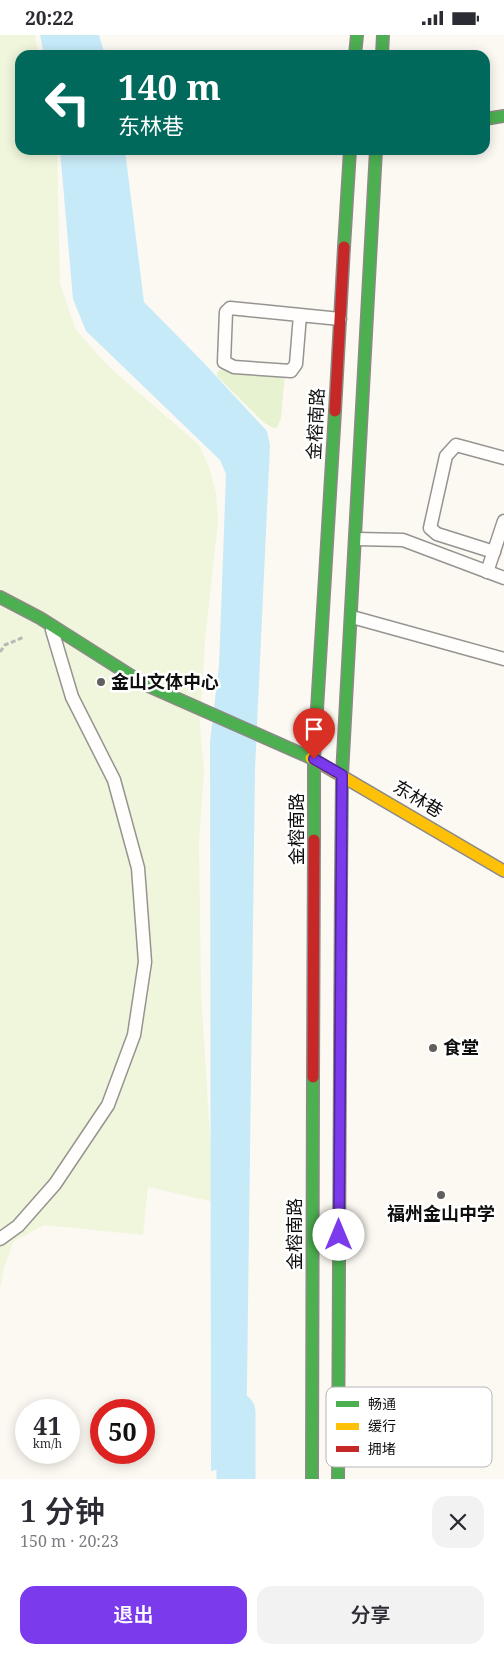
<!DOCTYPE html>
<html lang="zh">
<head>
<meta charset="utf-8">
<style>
  body { margin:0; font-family:"Noto Serif","Noto Sans SC",serif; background:#f2f2f3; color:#2b2b33; height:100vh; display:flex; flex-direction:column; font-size:19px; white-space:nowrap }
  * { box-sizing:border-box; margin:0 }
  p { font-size:16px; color:#7c7c81 }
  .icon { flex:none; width:28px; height:28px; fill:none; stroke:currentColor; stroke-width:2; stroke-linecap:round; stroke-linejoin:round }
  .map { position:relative; height:1444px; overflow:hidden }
  .drawer { display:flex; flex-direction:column; background:#fff; flex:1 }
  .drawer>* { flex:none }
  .hud { position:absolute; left:15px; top:15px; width:475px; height:105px; border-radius:15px; box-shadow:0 2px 12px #0003; background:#00695c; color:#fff; overflow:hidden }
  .speed { position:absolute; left:15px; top:1364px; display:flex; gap:10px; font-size:25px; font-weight:700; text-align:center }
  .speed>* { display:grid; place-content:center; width:65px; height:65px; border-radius:50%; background:#fff; box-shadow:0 2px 12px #0003; line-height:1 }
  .speed small { font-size:12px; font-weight:400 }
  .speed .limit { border:8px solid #d22; background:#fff; color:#111 }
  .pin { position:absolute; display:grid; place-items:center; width:42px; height:42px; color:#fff; margin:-51px -21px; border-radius:50% 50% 50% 0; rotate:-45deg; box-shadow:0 0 5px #0007 }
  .pin .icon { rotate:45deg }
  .me { position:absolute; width:55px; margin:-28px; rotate:0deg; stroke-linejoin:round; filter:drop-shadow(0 0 4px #0008) }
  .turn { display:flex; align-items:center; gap:18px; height:105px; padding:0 20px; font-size:22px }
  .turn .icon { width:65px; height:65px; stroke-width:2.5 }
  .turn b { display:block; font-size:35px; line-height:42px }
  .round { display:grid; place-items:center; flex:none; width:52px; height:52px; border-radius:15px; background:#f2f2f3 }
  .summary { display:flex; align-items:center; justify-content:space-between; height:85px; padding:0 20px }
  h1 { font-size:30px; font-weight:600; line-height:38px }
  .action { display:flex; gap:10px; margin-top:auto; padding:10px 20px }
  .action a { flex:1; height:58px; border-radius:15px; background:#7c3aed; color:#fff; font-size:20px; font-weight:600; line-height:58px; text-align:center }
  .action a+a { background:#f2f2f3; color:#2b2b33 }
  .status { display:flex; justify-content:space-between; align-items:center; height:35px; padding:0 25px; background:#fff; direction:ltr }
  .status svg { height:14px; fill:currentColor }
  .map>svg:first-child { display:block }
</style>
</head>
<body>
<div class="status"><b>20:22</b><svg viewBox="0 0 49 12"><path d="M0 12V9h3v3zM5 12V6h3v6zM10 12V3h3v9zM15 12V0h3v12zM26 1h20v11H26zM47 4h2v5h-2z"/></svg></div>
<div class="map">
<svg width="504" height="1444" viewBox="0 0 504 1444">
  <rect width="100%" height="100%" fill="#fcf9f2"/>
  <!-- green -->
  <polygon fill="#e7f2d0" points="226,333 285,338 281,383 277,393 271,392 263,387 217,341 218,336"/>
  <!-- pitch -->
  <polygon fill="#f0f6db" points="0,0 35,0 39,20 20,20 20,115 57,115 60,249 76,295 109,332 199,410 209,432 216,458 218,486 205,605 200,689 204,736 199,807 201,956 214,1167 148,1152 143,1200 44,1190 13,1207 4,1233 0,1254"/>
  <!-- water -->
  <g fill="#c7eaf8">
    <polygon points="40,0 99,0 105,20 44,20"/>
    <polygon points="60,115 125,115 144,267 203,327 267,396 270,410 255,734 246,1428 211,1436 210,706 219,631 226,439 220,425 86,296 73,264"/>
  </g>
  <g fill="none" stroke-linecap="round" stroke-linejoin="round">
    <!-- river -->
    <polyline stroke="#c7eaf8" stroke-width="39" points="236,1444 236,1377"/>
    <!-- lane casing -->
    <g stroke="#959491" stroke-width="15">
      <g id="lane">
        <polyline points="300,280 296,329 291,336 234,332 224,327 226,277 230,273 340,284"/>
        <polyline points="356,504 403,505 504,543"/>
        <polyline points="494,517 437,499 430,493 446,421 456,410 504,423"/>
        <polyline points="487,537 504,486"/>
        <polyline points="352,582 504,624"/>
        <polyline points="0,1204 18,1191 55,1149 108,1070 134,1000 145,927 138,833 114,745 72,662 52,595"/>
      </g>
    </g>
    <!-- fast casing -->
    <g stroke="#8c8a87" stroke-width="14">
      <g id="fast">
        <polyline points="355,20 357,0"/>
        <polyline points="382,20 383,0"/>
        <polyline points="485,84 504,81"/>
        <polyline points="344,212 350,115"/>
        <polyline points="0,562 40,583 144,649 311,723"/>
        <polyline points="314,805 314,724 335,376"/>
        <polyline points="341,848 342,740 376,115"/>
        <polyline points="312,1444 313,1042"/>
        <polyline points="338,1444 340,1021"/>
      </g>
    </g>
    <!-- slow casing -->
    <g stroke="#8c8a87" stroke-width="14">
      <polyline id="slow" points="311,723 504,836"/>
    </g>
    <!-- jam casing -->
    <g stroke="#8c8a87" stroke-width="14">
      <g id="jam">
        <polyline points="335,376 344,212"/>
        <polyline points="340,1021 341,848"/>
        <polyline points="313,1042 314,805"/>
      </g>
    </g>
    <!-- path -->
    <polyline stroke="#b8b8b6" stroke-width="3" stroke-dasharray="5 2.5" stroke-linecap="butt" points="0,617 5,610 24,602"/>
    <!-- lane -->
    <use href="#lane" stroke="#fffefd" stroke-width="12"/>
    <!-- fast -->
    <use href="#fast" stroke="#4caf50" stroke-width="11"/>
    <!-- slow -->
    <use href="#slow" stroke="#ffc107" stroke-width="11"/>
    <!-- jam -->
    <use href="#jam" stroke="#c62828" stroke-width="11"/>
  </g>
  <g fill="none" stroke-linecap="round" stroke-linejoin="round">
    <!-- route casing -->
    <g stroke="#51269a" stroke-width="12">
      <polyline id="route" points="314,724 342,740 339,1200"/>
    </g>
    <!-- route -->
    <use href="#route" stroke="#7c3aed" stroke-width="9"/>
  </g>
  <!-- markers -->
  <g fill="#61605e" stroke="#fff" stroke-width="2">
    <circle cx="101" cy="647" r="5"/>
    <circle cx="433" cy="1013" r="5"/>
    <circle cx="441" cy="1160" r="5"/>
  </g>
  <g text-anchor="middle" stroke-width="5" stroke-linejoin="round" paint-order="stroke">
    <!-- street labels -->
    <g font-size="18" fill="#0e0e0e" stroke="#fff">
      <text transform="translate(316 389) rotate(-87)" y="6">金榕南路</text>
      <text transform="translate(418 764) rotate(31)" y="6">东林巷</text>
      <text transform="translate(297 794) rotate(-90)" y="6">金榕南路</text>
      <text transform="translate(295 1199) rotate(-90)" y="6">金榕南路</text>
    </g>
    <!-- poi labels -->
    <g font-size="18" font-weight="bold" fill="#0e0e0e" stroke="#fff" text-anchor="start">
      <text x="111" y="653">金山文体中心</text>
      <text x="443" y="1019">食堂</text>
      <text x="441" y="1185" text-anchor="middle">福州金山中学</text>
    </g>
  </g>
  <!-- legend -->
  <rect x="326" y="1352" width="166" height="80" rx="8" fill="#fff" stroke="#b7b7b7" stroke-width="1"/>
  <rect x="336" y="1366" width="23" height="6" fill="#4caf50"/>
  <rect x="336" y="1388" width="23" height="7" fill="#ffc107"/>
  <rect x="336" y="1411" width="23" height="6" fill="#c62828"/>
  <g font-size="14" fill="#0e0e0e">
    <text x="368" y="1374">畅通</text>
    <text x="368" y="1396">缓行</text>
    <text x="368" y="1419">拥堵</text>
  </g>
</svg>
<div class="speed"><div>41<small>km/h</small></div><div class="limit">50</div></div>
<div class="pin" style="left:314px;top:724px;background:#d93025"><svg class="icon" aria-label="arrive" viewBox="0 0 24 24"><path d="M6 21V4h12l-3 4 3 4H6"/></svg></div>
<svg class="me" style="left:339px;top:1200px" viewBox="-20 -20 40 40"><circle r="19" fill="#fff"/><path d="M0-13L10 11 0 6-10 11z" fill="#7c3aed"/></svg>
<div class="hud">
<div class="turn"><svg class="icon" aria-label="left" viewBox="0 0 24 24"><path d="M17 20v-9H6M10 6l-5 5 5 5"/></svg><div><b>140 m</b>东林巷</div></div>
</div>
</div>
<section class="drawer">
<div class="summary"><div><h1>1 分钟</h1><p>150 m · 20:23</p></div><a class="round"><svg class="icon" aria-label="close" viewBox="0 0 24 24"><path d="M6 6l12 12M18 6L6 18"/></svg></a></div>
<div class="action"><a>退出</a><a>分享</a></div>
</section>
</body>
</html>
